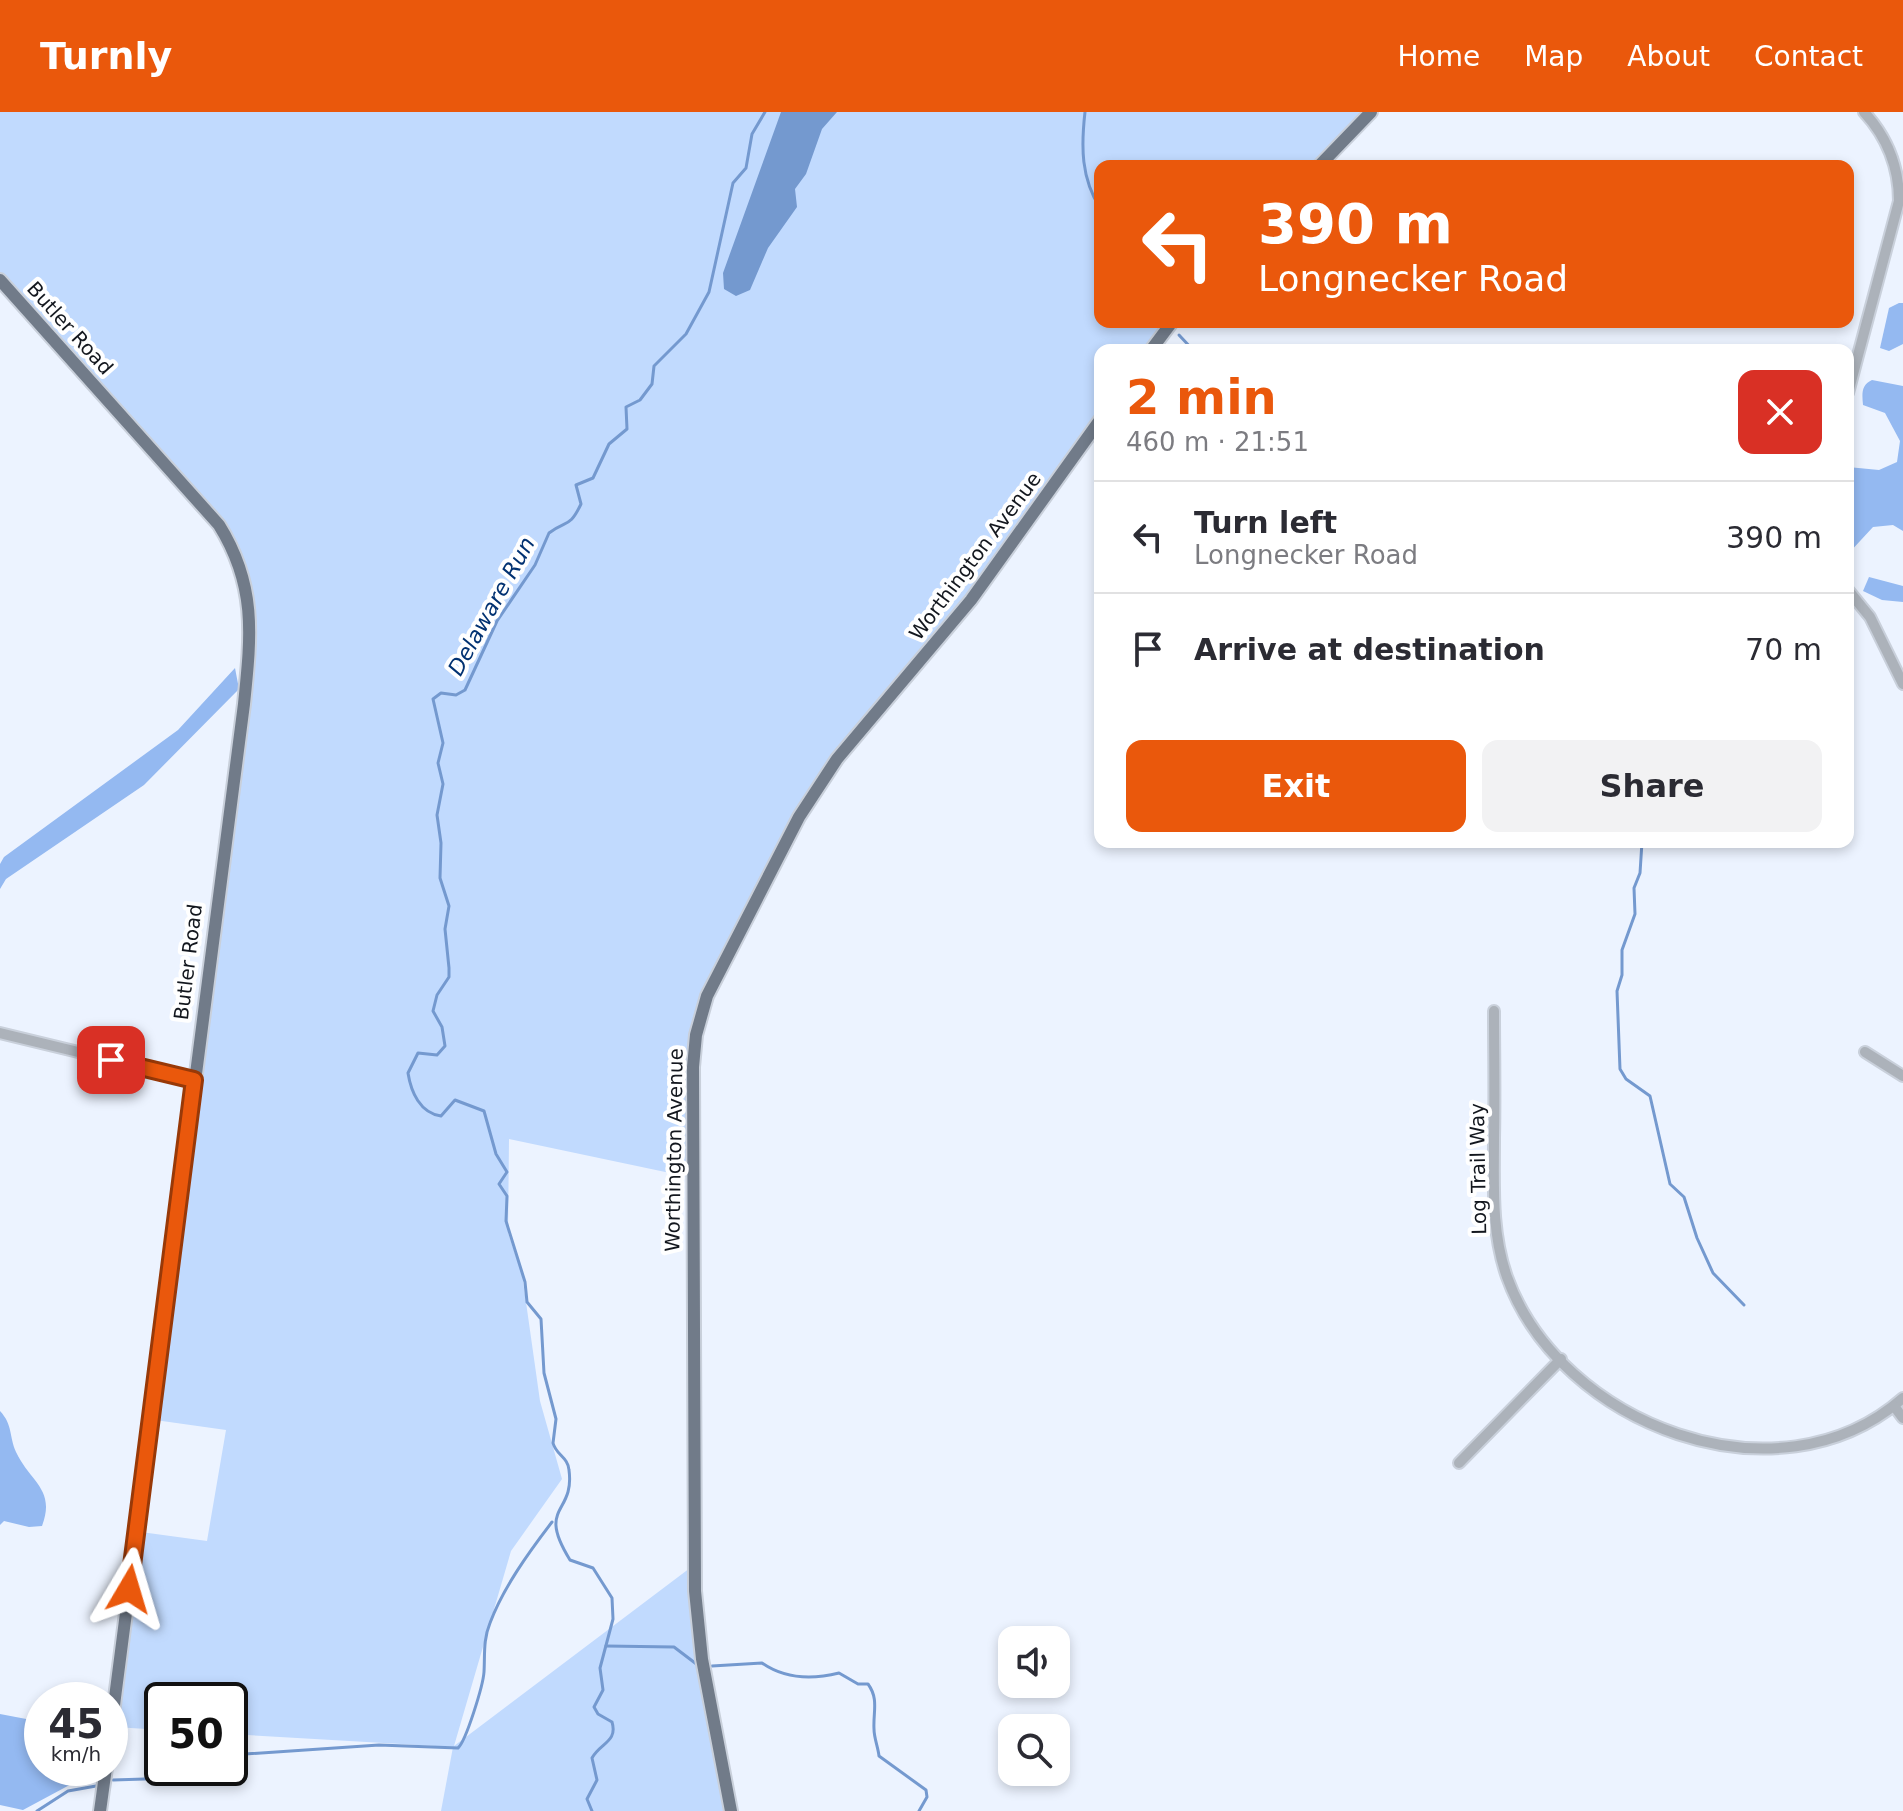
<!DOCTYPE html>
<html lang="en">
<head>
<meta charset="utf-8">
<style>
  body { margin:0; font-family:"DejaVu Sans",sans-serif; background:#f2f2f3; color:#2b2b33; height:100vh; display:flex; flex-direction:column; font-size:30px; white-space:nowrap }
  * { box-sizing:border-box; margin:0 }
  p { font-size:26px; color:#7c7c81 }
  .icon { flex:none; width:44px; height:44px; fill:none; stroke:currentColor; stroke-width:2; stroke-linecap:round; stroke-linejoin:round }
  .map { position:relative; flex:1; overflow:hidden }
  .drawer { position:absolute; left:1094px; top:232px; width:760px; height:504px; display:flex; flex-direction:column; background:#fff; border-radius:16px; box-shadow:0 4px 12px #0003 }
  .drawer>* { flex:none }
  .banner { position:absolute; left:1094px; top:48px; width:760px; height:168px; border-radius:16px; box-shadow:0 4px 12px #0003; background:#ea580c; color:#fff; overflow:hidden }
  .fabs { position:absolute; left:998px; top:1514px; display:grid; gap:16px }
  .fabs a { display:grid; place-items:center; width:72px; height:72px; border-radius:16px; background:#fff; box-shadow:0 4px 12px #0003; font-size:40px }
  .speed { position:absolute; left:24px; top:1570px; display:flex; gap:16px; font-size:40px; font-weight:700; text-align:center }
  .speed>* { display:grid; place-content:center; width:104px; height:104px; border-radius:50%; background:#fff; box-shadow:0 4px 12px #0003; line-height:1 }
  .speed small { font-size:20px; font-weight:400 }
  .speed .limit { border:4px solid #111; border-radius:12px; background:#fff; color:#111 }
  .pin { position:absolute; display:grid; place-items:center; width:68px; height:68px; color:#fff; margin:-34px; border-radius:16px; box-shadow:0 4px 12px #0006 }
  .me { position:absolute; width:88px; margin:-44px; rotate:7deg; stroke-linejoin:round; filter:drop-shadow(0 0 6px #0008) }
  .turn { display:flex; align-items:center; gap:28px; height:168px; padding:0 32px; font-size:36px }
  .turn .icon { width:104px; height:104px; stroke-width:2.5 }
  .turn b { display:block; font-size:56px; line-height:68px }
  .round { display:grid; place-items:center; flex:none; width:84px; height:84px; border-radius:16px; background:#f2f2f3 }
  .headline { display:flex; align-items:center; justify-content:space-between; height:136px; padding:0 32px }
  h1 { font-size:48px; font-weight:800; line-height:60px; color:#ea580c }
  .button { display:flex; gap:16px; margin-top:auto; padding:16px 32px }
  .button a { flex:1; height:92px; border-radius:16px; background:#ea580c; color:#fff; font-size:32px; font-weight:800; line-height:92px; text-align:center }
  .button a+a { background:#f2f2f3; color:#2b2b33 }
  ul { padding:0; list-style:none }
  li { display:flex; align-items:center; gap:24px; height:112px; padding:0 32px; border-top:2px solid #e1e1e2 }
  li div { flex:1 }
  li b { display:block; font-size:30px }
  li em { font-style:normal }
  header { display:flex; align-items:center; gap:48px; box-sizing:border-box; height:112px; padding:0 40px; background:#ea580c; color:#fff }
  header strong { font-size:38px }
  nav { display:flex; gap:44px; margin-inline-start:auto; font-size:28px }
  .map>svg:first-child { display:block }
</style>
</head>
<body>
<header>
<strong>Turnly</strong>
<nav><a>Home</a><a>Map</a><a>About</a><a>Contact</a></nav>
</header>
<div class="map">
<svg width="1903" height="1699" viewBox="0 0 1903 1699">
  <rect width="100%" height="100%" fill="#ecf3ff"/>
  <!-- green -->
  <polygon fill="#c1dafe" points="0,0 1372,0 1319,54 1100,54 1100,210 1166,210 1146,238 1100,238 1100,301 986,461 811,682 701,898 689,1065 509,1027 508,1121 522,1162 540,1289 562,1367 511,1439 454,1634 690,1456 726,1699 441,1699 453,1635 230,1622 230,1588 162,1588 162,1618 115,1615 141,1420 207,1429 226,1318 155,1308 253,542 237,435 0,166"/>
  <!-- forest -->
  <g fill="#94b9f1">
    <polygon points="1899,191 1903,191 1903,232 1889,239 1880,236 1889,196"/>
    <path d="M1872,268L1903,274V419L1893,413L1873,415L1848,442V355L1879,358L1897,350L1900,329L1885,301L1863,293C1862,282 1861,273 1872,268Z"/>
    <polygon points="1869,465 1903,474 1903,490 1882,488 1863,479"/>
    <polygon points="235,556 239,577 144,673 6,767 0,777 0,752 4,745 178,618"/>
    <path d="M0,1299C13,1313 9,1324 16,1340C30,1370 56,1377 42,1414L29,1415L4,1409L0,1413Z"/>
    <polygon points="0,1602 42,1610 42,1656 91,1656 90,1662 23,1698 0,1693"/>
  </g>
  <!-- water -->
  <polygon fill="#7499cf" points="781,0 837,0 822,17 806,62 795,77 797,95 768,136 750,178 736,184 724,177 723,161"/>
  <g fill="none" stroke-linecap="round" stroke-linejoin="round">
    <!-- stream -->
    <g stroke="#7499cf" stroke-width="3">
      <path d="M1085,0C1081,35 1081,66 1100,96"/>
      <polyline points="1179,223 1193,238"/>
      <polyline points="1642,730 1640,761 1634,776 1635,802 1622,838 1622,863 1617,879 1620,957 1626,967 1650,984 1670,1072 1684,1085 1697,1126 1713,1161 1744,1193"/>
      <polyline points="606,1534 674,1535 699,1554"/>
      <path d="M712,1554L762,1551C785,1567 811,1568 839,1561L858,1572H868C879,1587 873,1600 874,1617C874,1626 878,1635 879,1644L926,1678L927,1685L919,1699"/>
      <path d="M230,1643L379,1633L458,1636C466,1629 483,1574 484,1560C485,1543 483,1528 490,1511C503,1476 529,1440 552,1410"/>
      <polyline points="113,1668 176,1666 181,1669 200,1656"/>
      <polyline points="37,1699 68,1679 96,1674"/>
      <path d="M592,1699L587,1687L597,1668L592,1646C600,1631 618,1630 612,1610L598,1602L594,1595L603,1578L600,1556L613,1507L612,1486L593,1456L570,1448C536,1393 575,1403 569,1358C568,1345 556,1343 553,1331L556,1307L544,1261L541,1207L527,1190L525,1170L506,1109L507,1084L499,1072L507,1060L496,1042L484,999L455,988L441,1004C420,1001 411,980 408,961L418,941L437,943L445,934L442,915L433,899L437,883L449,865V856L445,817L449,794L440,766L441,731L437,703L443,672L438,651L443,631L433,587L441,581L456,583L465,578L497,509L535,453L549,421C567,407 569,417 581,392L576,373L593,366L609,332L627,317L626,295L640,288L652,272L654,254L686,222L709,180L733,71L746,56L752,22L765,0"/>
    </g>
    <!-- minor casing -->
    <g stroke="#c9d0db" stroke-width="14">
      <g id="minor">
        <path d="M1848,281L1899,89C1899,54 1887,25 1864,0"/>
        <polyline points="1848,478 1870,505 1903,572"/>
        <path d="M1494,899C1494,941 1495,984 1494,1026C1494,1073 1491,1120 1507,1165C1560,1313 1778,1396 1903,1286"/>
        <polyline points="0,921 194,968"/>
        <polyline points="1865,940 1903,964"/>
        <polyline points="1894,1294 1903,1306"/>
        <polyline points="1459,1351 1561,1247"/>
      </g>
    </g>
    <!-- major casing -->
    <g stroke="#c9d0db" stroke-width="16">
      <g id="major">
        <polyline points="1319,54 1371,0"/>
        <path d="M0,168L219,413C257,474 251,524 244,592L110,1624"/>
        <polyline points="1151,238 1172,210"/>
        <polyline points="100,1699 106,1656"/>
        <polyline points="731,1699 702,1547 695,1479 693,955 696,923 707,884 799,705 837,647 971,488 1100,308"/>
      </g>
    </g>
    <!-- minor -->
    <use href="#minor" stroke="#acb2ba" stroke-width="10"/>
    <!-- major -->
    <use href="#major" stroke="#717b89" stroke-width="12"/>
  </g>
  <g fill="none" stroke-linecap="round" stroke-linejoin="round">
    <!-- route casing -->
    <g stroke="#983908" stroke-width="20">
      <polyline id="route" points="111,948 194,968 129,1477"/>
    </g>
    <!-- route -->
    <use href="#route" stroke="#ea580c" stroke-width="14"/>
  </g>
  <g text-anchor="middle" stroke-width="8" stroke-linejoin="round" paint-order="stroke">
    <!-- street labels -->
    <g font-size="20" fill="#13171e" stroke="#fff">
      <text transform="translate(70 216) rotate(48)" y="7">Butler Road</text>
      <text transform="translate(975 444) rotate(-53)" y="7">Worthington Avenue</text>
      <text transform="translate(188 850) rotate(-83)" y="7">Butler Road</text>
      <text transform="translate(674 1038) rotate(-89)" y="7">Worthington Avenue</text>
      <text transform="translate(1478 1057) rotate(-91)" y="7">Log Trail Way</text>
    </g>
    <!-- water labels -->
    <g font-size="22" font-style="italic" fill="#023272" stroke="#fff">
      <text transform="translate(491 494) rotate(-61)" y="8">Delaware Run</text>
    </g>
  </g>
</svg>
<div class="fabs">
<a><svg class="icon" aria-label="sound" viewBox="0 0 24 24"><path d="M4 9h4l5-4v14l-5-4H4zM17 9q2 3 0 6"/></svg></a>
<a><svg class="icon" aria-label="search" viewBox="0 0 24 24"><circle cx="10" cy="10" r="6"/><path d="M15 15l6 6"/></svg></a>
</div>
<div class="speed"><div>45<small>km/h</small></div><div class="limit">50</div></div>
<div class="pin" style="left:111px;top:948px;background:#d93025"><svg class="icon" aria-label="arrive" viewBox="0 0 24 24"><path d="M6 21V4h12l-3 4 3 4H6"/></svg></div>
<svg class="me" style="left:129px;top:1477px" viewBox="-20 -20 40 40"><path d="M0-17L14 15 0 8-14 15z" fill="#ea580c" stroke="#fff" stroke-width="4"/></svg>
<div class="banner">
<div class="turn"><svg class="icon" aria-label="left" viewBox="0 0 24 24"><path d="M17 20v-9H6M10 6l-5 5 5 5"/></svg><div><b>390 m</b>Longnecker Road</div></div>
</div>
<section class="drawer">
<div class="headline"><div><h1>2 min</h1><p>460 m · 21:51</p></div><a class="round" style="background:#d93025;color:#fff"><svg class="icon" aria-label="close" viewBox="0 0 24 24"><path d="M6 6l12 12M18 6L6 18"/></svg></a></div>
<ul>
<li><svg class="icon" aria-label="left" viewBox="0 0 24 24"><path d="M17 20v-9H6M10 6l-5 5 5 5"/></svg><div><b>Turn left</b><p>Longnecker Road</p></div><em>390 m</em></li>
<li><svg class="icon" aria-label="arrive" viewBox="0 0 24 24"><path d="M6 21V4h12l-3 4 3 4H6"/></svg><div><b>Arrive at destination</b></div><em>70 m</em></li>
</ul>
<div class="button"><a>Exit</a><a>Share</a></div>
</section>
</div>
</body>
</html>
